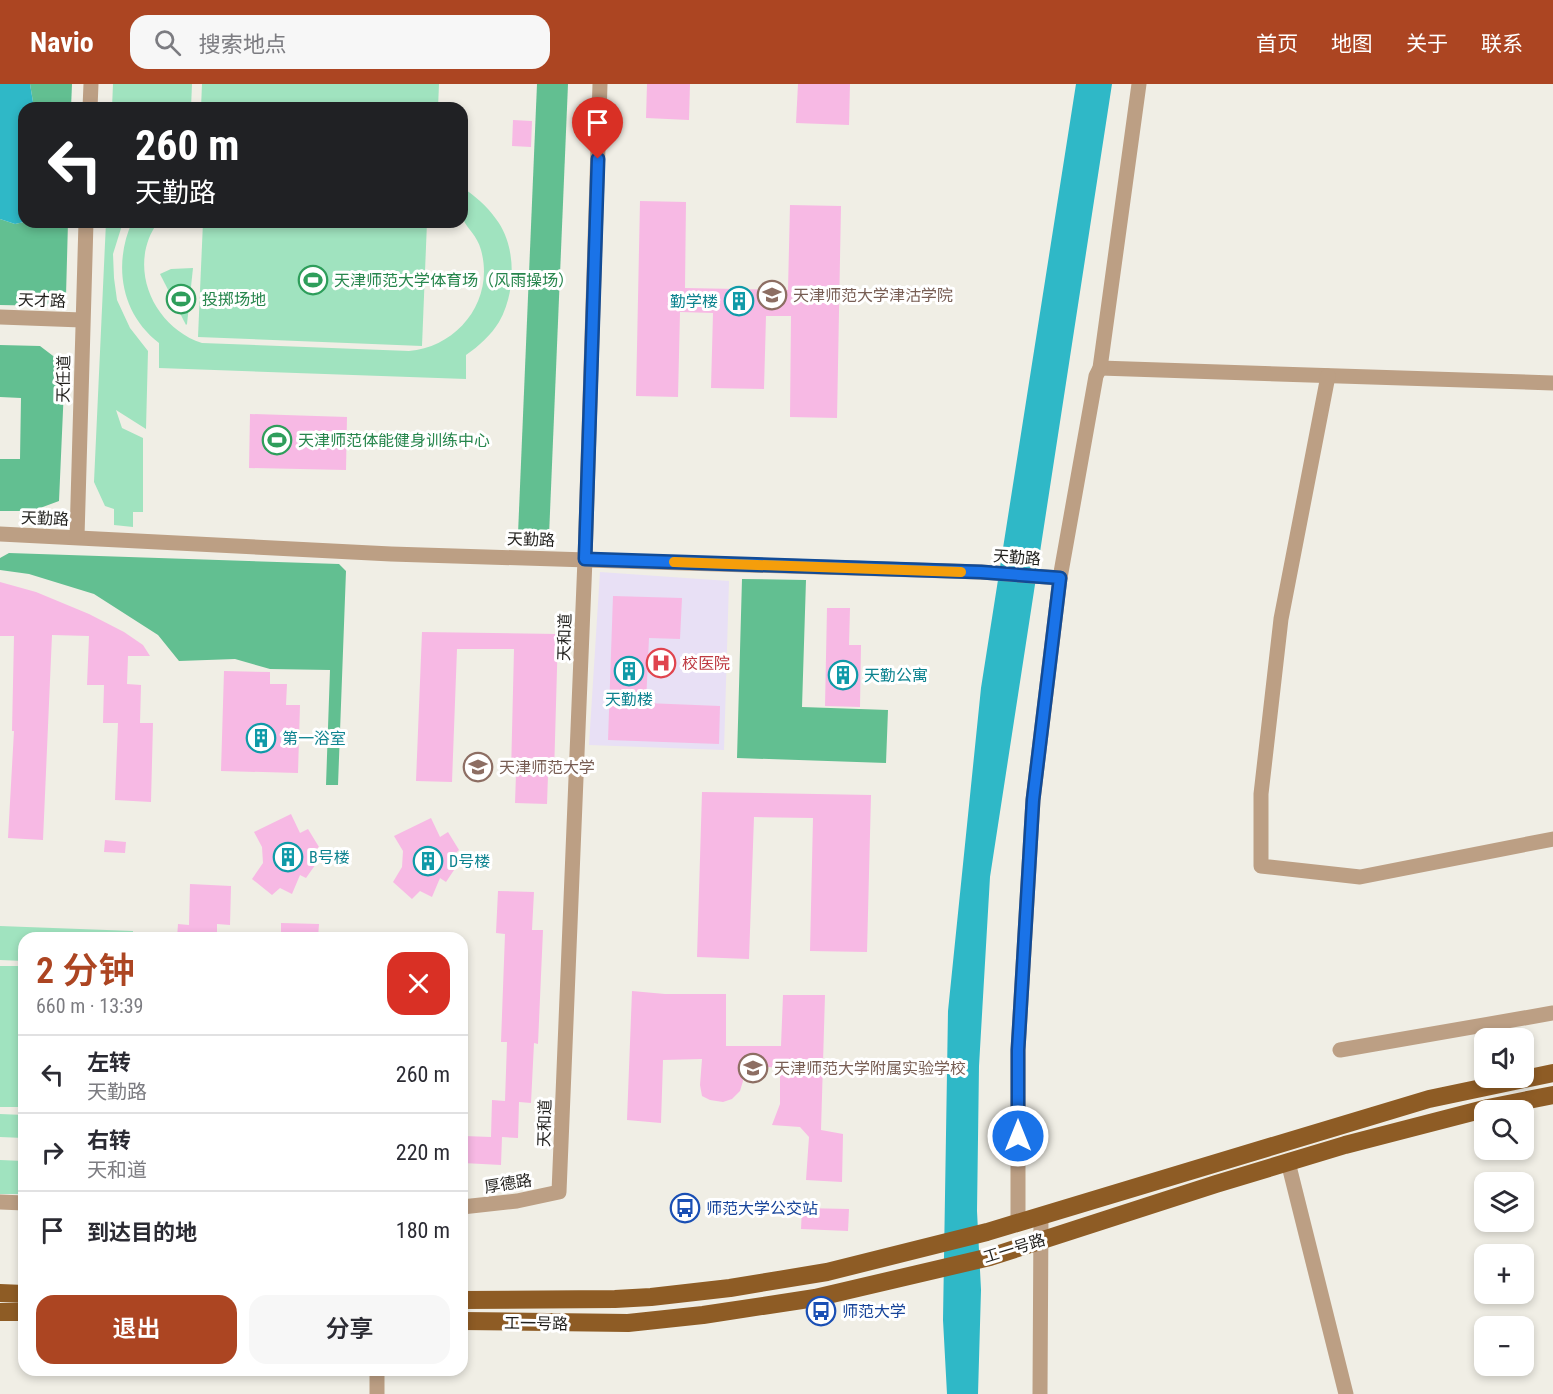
<!DOCTYPE html>
<html lang="zh">
<head>
<meta charset="utf-8">
<style>
  body { margin:0; font-family:"Roboto Condensed","Noto Sans SC",sans-serif; background:#f7f7f7; color:#2b2b33; height:100vh; display:flex; flex-direction:column; font-size:22px; white-space:nowrap }
  * { box-sizing:border-box; margin:0 }
  p { font-size:20px; color:#7c7c81 }
  .icon { flex:none; width:33px; height:33px; fill:none; stroke:currentColor; stroke-width:2; stroke-linecap:round; stroke-linejoin:round }
  .map { position:relative; flex:1; overflow:hidden }
  .panel { position:absolute; left:18px; top:848px; width:450px; height:444px; display:flex; flex-direction:column; background:#fff; border-radius:18px; box-shadow:0 3px 9px #0003 }
  .panel>* { flex:none }
  .hud { position:absolute; left:18px; top:18px; width:450px; height:126px; border-radius:18px; box-shadow:0 3px 9px #0003; background:#202124; color:#fff; overflow:hidden }
  .tools { position:absolute; left:1474px; top:944px; display:grid; gap:12px }
  .tools a { display:grid; place-items:center; width:60px; height:60px; border-radius:12px; background:#fff; box-shadow:0 3px 9px #0003; font-size:30px }
  .pin { position:absolute; display:grid; place-items:center; width:51px; height:51px; color:#fff; margin:-62px -26px; border-radius:50% 50% 50% 0; rotate:-45deg; box-shadow:0 0 6px #0007 }
  .pin .icon { rotate:45deg }
  .me { position:absolute; width:66px; margin:-33px; rotate:0deg; stroke-linejoin:round; filter:drop-shadow(0 0 4px #0008) }
  .turn { display:flex; align-items:center; gap:21px; height:126px; padding:0 18px; font-size:27px }
  .turn .icon { width:78px; height:78px; stroke-width:2.5 }
  .turn b { display:block; font-size:42px; line-height:51px }
  .round { display:grid; place-items:center; flex:none; width:63px; height:63px; border-radius:18px; background:#f7f7f7 }
  .summary { display:flex; align-items:center; justify-content:space-between; height:102px; padding:0 18px }
  h1 { font-size:36px; font-weight:600; line-height:45px; color:#ac4522 }
  .primary-button { display:flex; gap:12px; margin-top:auto; padding:12px 18px }
  .primary-button a { flex:1; height:69px; border-radius:18px; background:#ac4522; color:#fff; font-size:24px; font-weight:600; line-height:69px; text-align:center }
  .primary-button a+a { background:#f7f7f7; color:#2b2b33 }
  ul { padding:0; list-style:none }
  li { display:flex; align-items:center; gap:18px; height:78px; padding:0 18px; border-top:2px solid #e1e1e2 }
  li div { flex:1 }
  li b { display:block; font-size:22px }
  li em { font-style:normal }
  header { display:flex; align-items:center; gap:36px; box-sizing:border-box; height:84px; padding:0 30px; background:#ac4522; color:#fff }
  header strong { font-size:28px }
  nav { display:flex; gap:33px; margin-inline-start:auto; font-size:21px }
  .search { width:420px; height:54px; background:#f7f7f7; display:flex; align-items:center; gap:15px; box-sizing:border-box; padding:0 21px; border-radius:18px; color:#7c7c81; font-size:22px }
  .map>svg:first-child { display:block }
</style>
</head>
<body>
<header>
<strong>Navio</strong>
<div class="search"><svg class="icon" aria-label="search" viewBox="0 0 24 24"><circle cx="10" cy="10" r="6"/><path d="M15 15l6 6"/></svg>搜索地点</div>
<nav><a>首页</a><a>地图</a><a>关于</a><a>联系</a></nav>
</header>
<div class="map">
<svg width="1553" height="1310" viewBox="0 0 1553 1310">
  <rect width="100%" height="100%" fill="#f0eee5"/>
  <!-- medical -->
  <polygon fill="#e8e0f5" points="600,488 729,497 724,666 589,661"/>
  <!-- green -->
  <g fill="#a0e3bf">
    <polygon points="113,0 192,0 191,24 112,24"/>
    <polygon points="202,0 439,0 438,24 201,24"/>
    <path d="M462,103C475,112 487,122 496,135C517,162 516,209 499,238C491,251 479,262 466,271V295L159,284V259C121,230 113,181 132,138H158C126,182 153,243 202,259L409,267C458,263 495,216 481,166C477,151 468,146 463,135C459,127 462,111 462,103Z"/>
    <polygon points="106,138 123,138 113,170 114,194 117,216 130,244 148,267 146,345 116,326 122,344 143,354 143,428 133,428 133,443 114,441 114,425 105,422 94,398"/>
    <polygon points="203,138 427,138 422,262 198,253"/>
    <polygon points="193,184 187,240 186,241 160,190 171,185"/>
    <polygon points="0,842 133,847 133,853 24,854 24,877 0,876"/>
    <rect x="0" y="882" width="24" height="141"/>
    <polygon points="0,1030 24,1031 24,1054 0,1053"/>
    <polygon points="0,1076 24,1077 24,1110 0,1110"/>
  </g>
  <!-- forest -->
  <g fill="#62bf91">
    <polygon points="30,0 72,0 71,24 34,24"/>
    <polygon points="537,0 568,0 549,452 518,450"/>
    <polygon points="0,135 15,140 24,138 68,138 66,212 51,222 0,221"/>
    <polygon points="0,261 40,262 65,281 59,417 32,427 0,427 0,375 20,375 21,314 0,313"/>
    <polygon points="9,469 339,480 346,487 338,701 326,701 330,586 270,585 235,575 179,577 158,551 94,510 29,490 0,486 0,474"/>
    <polygon points="742,495 806,496 802,623 888,626 886,679 737,674"/>
  </g>
  <!-- water -->
  <g fill="#2fb8c7">
    <polygon points="0,0 30,0 34,24 24,24 24,138 15,140 0,135"/>
    <polygon points="1076,0 1112,0 990,793 979,982 977,1127 981,1206 978,1310 947,1310 943,1236 948,927 981,604"/>
  </g>
  <!-- building -->
  <g fill="#f7b9e4">
    <polygon points="647,0 690,0 689,36 646,34"/>
    <polygon points="798,0 850,0 849,41 796,39"/>
    <polygon points="513,36 532,37 531,63 512,62"/>
    <polygon points="640,117 686,118 685,204 788,206 790,121 841,122 837,334 790,333 791,232 766,232 764,305 711,304 713,229 680,228 678,313 636,312"/>
    <polygon points="250,330 347,333 346,386 249,384"/>
    <polygon points="0,498 36,508 89,530 124,548 143,561 150,572 128,572 127,600 141,601 140,639 153,639 151,718 115,716 118,639 103,639 104,601 87,601 89,552 52,551 43,756 8,754 14,647 12,647 14,552 0,552"/>
    <polygon points="613,512 682,514 680,555 649,554 646,619 720,622 719,660 608,656"/>
    <polygon points="827,524 850,524 849,561 861,561 860,623 825,622"/>
    <polygon points="422,548 558,550 554,691 548,691 547,720 515,719 516,690 511,690 514,565 457,565 452,698 416,697"/>
    <polygon points="224,587 270,588 270,600 287,600 286,621 300,621 298,689 221,687"/>
    <polygon points="702,708 871,711 867,868 810,867 813,734 754,733 749,875 697,873"/>
    <polygon points="291,730 300,749 308,745 319,763 310,770 318,777 306,794 300,791 292,810 280,804 272,811 252,795 263,779 262,763 254,748"/>
    <polygon points="431,734 440,753 448,748 459,766 450,774 458,780 446,798 440,794 432,813 420,807 412,815 393,798 402,783 403,767 394,752"/>
    <polygon points="105,756 126,758 125,769 104,768"/>
    <polygon points="190,800 231,802 230,841 217,840 217,854 177,854 178,840 189,841"/>
    <polygon points="498,807 534,808 532,846 543,846 538,960 534,959 531,1019 519,1018 518,1054 502,1053 501,1081 463,1079 464,1052 491,1053 492,1016 505,1017 507,958 501,958 505,850 496,849"/>
    <polygon points="281,839 319,840 318,854 281,854"/>
    <polygon points="632,907 665,910 726,910 726,962 781,962 783,911 825,911 821,1046 843,1050 842,1098 806,1096 809,1053 800,1043 772,1041 780,1020 780,984 741,981 743,997 740,1007 732,1015 723,1018 710,1016 702,1012 700,1001 702,975 663,976 661,1039 627,1036"/>
    <polygon points="802,1124 849,1125 848,1147 801,1145"/>
  </g>
  <g fill="none" stroke-linecap="round" stroke-linejoin="round">
    <!-- minor -->
    <g stroke="#bc9f84" stroke-width="15">
      <polyline points="90,24 91,0"/>
      <polyline points="0,233 82,236"/>
      <polyline points="1100,284 1553,299"/>
      <polyline points="1328,292 1281,535 1261,710 1261,782 1360,793 1553,755"/>
      <polyline points="0,450 391,470 981,488 1060,494"/>
      <polyline points="77,453 86,138"/>
      <polyline points="1340,966 1553,929"/>
      <polyline points="1288,1078 1346,1310"/>
      <polyline points="0,1118 24,1119"/>
      <polyline points="462,1123 517,1117 559,1108 585,475 600,0"/>
      <polyline points="1018,1138 1018,966 1033,716 1060,494 1096,292 1100,284 1139,0"/>
      <polyline points="377,1310 377,1286"/>
      <polyline points="1040,1310 1041,1131"/>
    </g>
    <!-- major -->
    <g stroke="#8e5c25" stroke-width="18">
      <polyline points="0,1209 24,1210"/>
      <polyline points="462,1216 615,1215 651,1213 730,1204 827,1188 987,1148 1429,1015 1553,989"/>
      <polyline points="0,1228 24,1228"/>
      <polyline points="462,1237 628,1239 703,1231 815,1214 990,1173 1216,1100 1345,1061 1488,1024 1553,1011"/>
    </g>
  </g>
  <g fill="none" stroke-linecap="round" stroke-linejoin="round">
    <!-- route casing -->
    <g stroke="#114b97" stroke-width="15">
      <polyline id="route" points="598,75 585,475 981,488 1060,494 1033,716 1018,966 1018,1052"/>
    </g>
    <!-- route -->
    <use href="#route" stroke="#1a73e8" stroke-width="10"/>
    <!-- slow -->
    <polyline stroke="#f59e0b" stroke-width="10" points="674,478 961,488"/>
  </g>
  <!-- icons -->
  <defs>
    <g id="stadium-ring" transform="scale(1.5)"><circle r="9.5" fill="#fff" stroke="#2e9e5b" stroke-width="1.5"/><path d="M0-5a6.5 5 0 1 0 0 10a6.5 5 0 1 0 0-10ZM-3.5-1.8h7v3.6h-7Z" fill="#2e9e5b"/></g>
    <g id="university-ring" transform="scale(1.5)"><circle r="9.5" fill="#fff" stroke="#8d6e63" stroke-width="1.5"/><path d="M0-5L7-2L0 1L-7-2ZM-4 1L0 2.5L4 1V4Q0 6-4 4Z" fill="#8d6e63"/></g>
    <g id="building-ring" transform="scale(1.5)"><circle r="9.5" fill="#fff" stroke="#0f9aa8" stroke-width="1.5"/><path d="M-4-6H4V6H1V3H-1V6H-4ZM-2.5-4.3h1.7v1.8h-1.7ZM.8-4.3h1.7v1.8H.8ZM-2.5-1h1.7V.8h-1.7ZM.8-1h1.7V.8H.8Z" fill="#0f9aa8"/></g>
    <g id="hospital-ring" transform="scale(1.5)"><circle r="9.5" fill="#fff" stroke="#e0444e" stroke-width="1.5"/><path d="M-5-5h3v3.5h4V-5h3V5h-3V1.5h-4V5h-3Z" fill="#e0444e"/></g>
    <g id="school-ring" transform="scale(1.5)"><circle r="9.5" fill="#fff" stroke="#8d6e63" stroke-width="1.5"/><path d="M0-5L7-2L0 1L-7-2ZM-4 1L0 2.5L4 1V4Q0 6-4 4Z" fill="#8d6e63"/></g>
    <g id="bus-ring" transform="scale(1.5)"><circle r="9.5" fill="#fff" stroke="#1a4fb4" stroke-width="1.5"/><path d="M-5-6H5V4H4V6H2V4H-2V6H-4V4H-5ZM-3.5-4V0h7V-4ZM-3.5 1.2v1.5H-2V1.2ZM2 1.2v1.5H3.5V1.2Z" fill="#1a4fb4"/></g>
  </defs>
  <g fill-rule="evenodd">
    <use href="#stadium-ring" x="313" y="196"/>
    <use href="#university-ring" x="772" y="211"/>
    <use href="#stadium-ring" x="181" y="215"/>
    <use href="#building-ring" x="739" y="217"/>
    <use href="#stadium-ring" x="277" y="356"/>
    <use href="#hospital-ring" x="661" y="579"/>
    <use href="#building-ring" x="629" y="587"/>
    <use href="#building-ring" x="843" y="591"/>
    <use href="#building-ring" x="261" y="654"/>
    <use href="#university-ring" x="478" y="683"/>
    <use href="#building-ring" x="288" y="773"/>
    <use href="#building-ring" x="428" y="777"/>
    <use href="#school-ring" x="753" y="984"/>
    <use href="#bus-ring" x="685" y="1124"/>
    <use href="#bus-ring" x="821" y="1227"/>
  </g>
  <g text-anchor="middle" stroke-width="6" stroke-linejoin="round" paint-order="stroke">
    <!-- leisure labels -->
    <g font-size="16" fill="#27864d" stroke="#fff" text-anchor="start">
      <text x="334" y="202">天津师范大学体育场（风雨操场）</text>
      <text x="202" y="221">投掷场地</text>
      <text x="298" y="362">天津师范体能健身训练中心</text>
    </g>
    <!-- education labels -->
    <g font-size="16" fill="#785e54" stroke="#fff" text-anchor="start">
      <text x="793" y="217">天津师范大学津沽学院</text>
      <text x="499" y="689">天津师范大学</text>
      <text x="774" y="990">天津师范大学附属实验学校</text>
    </g>
    <!-- street labels -->
    <g font-size="16" fill="#201f1c" stroke="#fff">
      <text transform="translate(42 216) rotate(2)" y="6">天才路</text>
      <text transform="translate(63 295) rotate(-89)" y="6">天任道</text>
      <text transform="translate(45 434) rotate(2)" y="6">天勤路</text>
      <text transform="translate(531 455) rotate(2)" y="6">天勤路</text>
      <text transform="translate(1017 473) rotate(4)" y="6">天勤路</text>
      <text transform="translate(564 553) rotate(-88)" y="6">天和道</text>
      <text transform="translate(544 1039) rotate(-88)" y="6">天和道</text>
      <text transform="translate(508 1099) rotate(-9)" y="6">厚德路</text>
      <text transform="translate(1014 1164) rotate(-17)" y="6">工一号路</text>
      <text transform="translate(536 1239) rotate(1)" y="6">工一号路</text>
    </g>
    <!-- culture labels -->
    <g font-size="16" fill="#0d838f" stroke="#fff" text-anchor="start">
      <text x="718" y="223" text-anchor="end">勤学楼</text>
      <text x="864" y="597">天勤公寓</text>
      <text x="629" y="621" text-anchor="middle">天勤楼</text>
      <text x="282" y="660">第一浴室</text>
      <text x="309" y="779">B号楼</text>
      <text x="449" y="783">D号楼</text>
    </g>
    <!-- health labels -->
    <g font-size="16" fill="#be3a42" stroke="#fff" text-anchor="start">
      <text x="682" y="585">校医院</text>
    </g>
    <!-- transit labels -->
    <g font-size="16" fill="#164399" stroke="#fff" text-anchor="start">
      <text x="706" y="1130">师范大学公交站</text>
      <text x="842" y="1233">师范大学</text>
    </g>
  </g>
</svg>
<div class="tools">
<a><svg class="icon" aria-label="sound" viewBox="0 0 24 24"><path d="M4 9h4l5-4v14l-5-4H4zM17 9q2 3 0 6"/></svg></a>
<a><svg class="icon" aria-label="search" viewBox="0 0 24 24"><circle cx="10" cy="10" r="6"/><path d="M15 15l6 6"/></svg></a>
<a><svg class="icon" aria-label="layers" viewBox="0 0 24 24"><path d="M12 4l9 5-9 5-9-5zM3 14l9 5 9-5"/></svg></a>
<a>+</a>
<a>−</a>
</div>
<div class="pin" style="left:598px;top:75px;background:#d93025"><svg class="icon" aria-label="arrive" viewBox="0 0 24 24"><path d="M6 21V4h12l-3 4 3 4H6"/></svg></div>
<svg class="me" style="left:1018px;top:1052px" viewBox="-20 -20 40 40"><circle r="17" fill="#1a73e8" stroke="#fff" stroke-width="3"/><path d="M0-11L8 9 0 5-8 9z" fill="#fff"/></svg>
<div class="hud">
<div class="turn"><svg class="icon" aria-label="left" viewBox="0 0 24 24"><path d="M17 20v-9H6M10 6l-5 5 5 5"/></svg><div><b>260 m</b>天勤路</div></div>
</div>
<section class="panel">
<div class="summary"><div><h1>2 分钟</h1><p>660 m · 13:39</p></div><a class="round" style="background:#d93025;color:#fff"><svg class="icon" aria-label="close" viewBox="0 0 24 24"><path d="M6 6l12 12M18 6L6 18"/></svg></a></div>
<ul>
<li><svg class="icon" aria-label="left" viewBox="0 0 24 24"><path d="M17 20v-9H6M10 6l-5 5 5 5"/></svg><div><b>左转</b><p>天勤路</p></div><em>260 m</em></li>
<li><svg class="icon" aria-label="right" viewBox="0 0 24 24"><path d="M7 20v-9h11M14 6l5 5-5 5"/></svg><div><b>右转</b><p>天和道</p></div><em>220 m</em></li>
<li><svg class="icon" aria-label="arrive" viewBox="0 0 24 24"><path d="M6 21V4h12l-3 4 3 4H6"/></svg><div><b>到达目的地</b></div><em>180 m</em></li>
</ul>
<div class="primary-button"><a>退出</a><a>分享</a></div>
</section>
</div>
</body>
</html>
